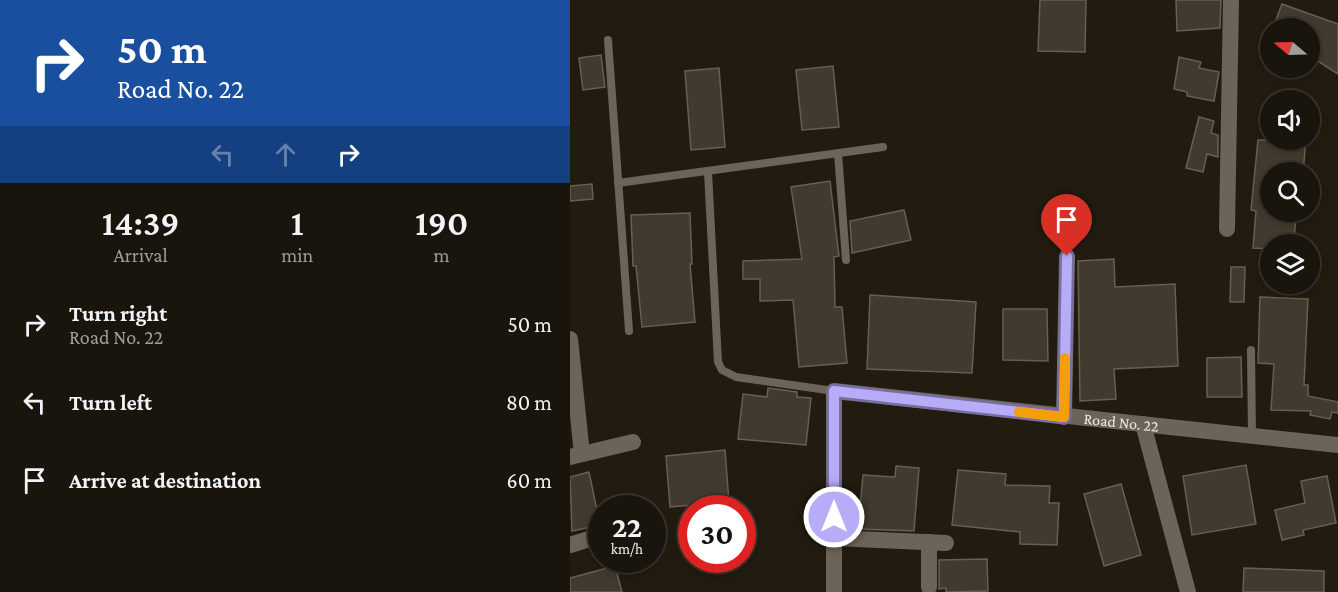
<!DOCTYPE html>
<html lang="en">
<head>
<meta charset="utf-8">
<style>
  body { margin:0; font-family:"Crimson Pro",serif; background:#26211a; color:#f1f3f6; height:100vh; display:flex; flex-direction:column; font-size:22px; white-space:nowrap }
  * { box-sizing:border-box; margin:0 }
  p { font-size:20px; color:#9f9e9d }
  .icon { flex:none; width:33px; height:33px; fill:none; stroke:currentColor; stroke-width:2; stroke-linecap:round; stroke-linejoin:round }
  .map { position:relative; flex:1; overflow:hidden }
  .sheet { display:flex; flex-direction:column; background:#19140c; width:570px }
  .sheet>* { flex:none }
  .top-card { background:#1a4fa0; color:#fff; overflow:hidden }
  .needle { width:39px; rotate:289deg }
  .tools { position:absolute; left:690px; top:18px; display:grid; gap:12px }
  .tools a { display:grid; place-items:center; width:60px; height:60px; border-radius:50%; background:#19140c; box-shadow:0 3px 9px #0003,0 0 0 2px #37332d; font-size:30px }
  .speed { position:absolute; left:18px; top:495px; display:flex; gap:12px; font-size:30px; font-weight:700; text-align:center }
  .speed>* { display:grid; place-content:center; width:78px; height:78px; border-radius:50%; background:#19140c; box-shadow:0 3px 9px #0003,0 0 0 2px #37332d; line-height:1 }
  .speed small { font-size:15px; font-weight:400 }
  .speed .limit { border:9px solid #d22; background:#fff; color:#111 }
  .pin { position:absolute; display:grid; place-items:center; width:51px; height:51px; color:#fff; margin:-62px -26px; border-radius:50% 50% 50% 0; rotate:-45deg; box-shadow:0 0 6px #0007 }
  .pin .icon { rotate:45deg }
  .me { position:absolute; width:66px; margin:-33px; rotate:0deg; stroke-linejoin:round; filter:drop-shadow(0 0 4px #0008) }
  .turn { display:flex; align-items:center; gap:21px; height:126px; padding:0 18px; font-size:27px }
  .turn .icon { width:78px; height:78px; stroke-width:2.5 }
  .turn b { display:block; font-size:42px; line-height:51px }
  .lanes { display:flex; align-items:center; height:57px; padding:0 18px; background:#0003; justify-content:center; gap:30px; direction:ltr }
  .lanes .off { opacity:.35 }
  .eta { display:flex; justify-content:space-evenly; align-items:center; height:102px; text-align:center }
  .eta b { font-size:36px; font-weight:600; line-height:42px }
  ul { padding:0; list-style:none }
  li { display:flex; align-items:center; gap:18px; height:78px; padding:0 18px }
  li div { flex:1 }
  li b { display:block; font-size:22px }
  li em { font-style:normal }
  main { display:flex; flex:1; min-height:0 }
  .map>svg:first-child { display:block }
</style>
</head>
<body>
<main>
<section class="sheet">
<div class="top-card">
<div class="turn"><svg class="icon" aria-label="right" viewBox="0 0 24 24"><path d="M7 20v-9h11M14 6l5 5-5 5"/></svg><div><b>50 m</b>Road No. 22</div></div>
<div class="lanes"><svg class="icon off" aria-label="left" viewBox="0 0 24 24"><path d="M17 20v-9H6M10 6l-5 5 5 5"/></svg><svg class="icon off" aria-label="ahead" viewBox="0 0 24 24"><path d="M12 20V5M6 11l6-6 6 6"/></svg><svg class="icon" aria-label="right" viewBox="0 0 24 24"><path d="M7 20v-9h11M14 6l5 5-5 5"/></svg></div>
</div>
<div class="eta">
<div><b>14:39</b><p>Arrival</p></div>
<div><b>1</b><p>min</p></div>
<div><b>190</b><p>m</p></div>
</div>
<ul>
<li><svg class="icon" aria-label="right" viewBox="0 0 24 24"><path d="M7 20v-9h11M14 6l5 5-5 5"/></svg><div><b>Turn right</b><p>Road No. 22</p></div><em>50 m</em></li>
<li><svg class="icon" aria-label="left" viewBox="0 0 24 24"><path d="M17 20v-9H6M10 6l-5 5 5 5"/></svg><div><b>Turn left</b></div><em>80 m</em></li>
<li><svg class="icon" aria-label="arrive" viewBox="0 0 24 24"><path d="M6 21V4h12l-3 4 3 4H6"/></svg><div><b>Arrive at destination</b></div><em>60 m</em></li>
</ul>
</section>
<div class="map">
<svg width="768" height="592" viewBox="0 0 768 592">
  <rect width="100%" height="100%" fill="#211b10"/>
  <!-- building -->
  <g fill="#413a2f" stroke="#675f53" stroke-width="1.5">
    <polygon points="470,0 516,0 515,52 468,51"/>
    <polygon points="606,0 651,0 650,28 607,31"/>
    <polygon points="712,4 768,24 768,74 740,56 740,28 703,28"/>
    <polygon points="31,55 35,87 13,90 9,58"/>
    <polygon points="609,57 631,62 629,68 649,72 644,101 617,96 617,92 604,89"/>
    <polygon points="263,66 269,127 232,130 226,70"/>
    <polygon points="149,68 155,147 121,150 115,71"/>
    <polygon points="629,117 644,121 641,133 648,135 648,157 637,154 633,172 616,168"/>
    <polygon points="688,140 736,140 733,172 700,172 700,212 726,212 724,244 700,244 700,249 683,248 686,211 681,210"/>
    <polygon points="260,181 269,256 264,257 265,307 272,307 277,363 229,367 223,300 190,301 190,279 173,279 173,261 232,259 221,187"/>
    <polygon points="22,184 23,199 0,201 0,186"/>
    <polygon points="334,210 341,240 282,253 280,221"/>
    <polygon points="120,213 122,264 120,264 125,322 72,327 66,266 63,266 61,215"/>
    <polygon points="544,259 545,287 605,284 608,366 544,369 546,399 510,401 508,261"/>
    <polygon points="661,267 675,267 674,302 660,302"/>
    <polygon points="300,295 406,302 402,373 297,369"/>
    <polygon points="690,297 738,299 734,385 738,385 738,396 768,402 768,413 762,412 760,419 740,415 741,411 701,410 704,364 688,363"/>
    <polygon points="433,309 477,309 478,361 433,360"/>
    <polygon points="671,357 672,397 637,397 637,358"/>
    <polygon points="198,388 227,392 227,397 241,398 236,445 168,439 173,394 197,397"/>
    <polygon points="155,450 159,502 100,507 96,456"/>
    <polygon points="676,465 686,524 622,535 613,476"/>
    <polygon points="326,466 349,468 344,531 288,529 293,475 325,477"/>
    <polygon points="388,470 436,474 435,485 480,486 479,503 489,503 487,545 450,544 450,532 382,525"/>
    <polygon points="19,472 30,525 2,531 0,477"/>
    <polygon points="757,476 766,523 733,530 734,535 712,540 705,510 735,503 731,481"/>
    <polygon points="551,484 571,555 534,566 514,494"/>
    <polygon points="417,559 418,591 376,592 376,588 369,589 369,560"/>
    <polygon points="45,566 52,592 0,592 0,578"/>
    <polygon points="674,568 754,571 754,592 673,592"/>
  </g>
  <g fill="none" stroke-linecap="round" stroke-linejoin="round">
    <!-- service -->
    <g stroke="#6c6458" stroke-width="8">
      <polyline points="38,40 59,331"/>
      <polyline points="268,153 276,260"/>
      <polyline points="138,172 148,362 152,370 166,377 264,391"/>
      <polyline points="48,183 313,147"/>
      <polyline points="681,350 682,436"/>
    </g>
    <!-- minor -->
    <g stroke="#6c6458" stroke-width="16">
      <polyline points="657,229 661,0"/>
      <polyline points="0,339 12,454"/>
      <polyline points="494,417 497,257"/>
      <polyline points="573,424 618,592"/>
      <polyline points="0,457 63,442"/>
      <polyline points="264,538 376,543"/>
      <polyline points="359,542 359,587"/>
      <polyline points="0,545 32,535"/>
      <path id="s1" d="M264,592V391L768,445"/>
    </g>
  </g>
  <g fill="none" stroke-linecap="round" stroke-linejoin="round">
    <!-- route casing -->
    <g stroke="#786fa1" stroke-width="15">
      <polyline id="route" points="264,517 264,391 494,417 497,256"/>
    </g>
    <!-- route -->
    <use href="#route" stroke="#b8abf7" stroke-width="10"/>
    <!-- slow -->
    <polyline stroke="#f59e0b" stroke-width="10" points="449,412 494,417 495,358"/>
  </g>
  <g text-anchor="middle" stroke-width="4.5" stroke-linejoin="round" paint-order="stroke">
    <!-- street labels -->
    <g font-size="16" fill="#ece8e1" stroke="#211b10">
      <text dy="6" stroke="none"><textPath href="#s1" startOffset="490">Road No. 22</textPath></text>
    </g>
  </g>
</svg>
<div class="tools">
<a><svg class="needle" viewBox="-14 -14 28 28"><path d="M0-13l5 13h-10z" fill="#e53935"/><path d="M0 13l5-13h-10z" fill="#9f9e9d"/></svg></a>
<a><svg class="icon" aria-label="sound" viewBox="0 0 24 24"><path d="M4 9h4l5-4v14l-5-4H4zM17 9q2 3 0 6"/></svg></a>
<a><svg class="icon" aria-label="search" viewBox="0 0 24 24"><circle cx="10" cy="10" r="6"/><path d="M15 15l6 6"/></svg></a>
<a><svg class="icon" aria-label="layers" viewBox="0 0 24 24"><path d="M12 4l9 5-9 5-9-5zM3 14l9 5 9-5"/></svg></a>
</div>
<div class="speed"><div>22<small>km/h</small></div><div class="limit">30</div></div>
<div class="pin" style="left:497px;top:256px;background:#d93025"><svg class="icon" aria-label="arrive" viewBox="0 0 24 24"><path d="M6 21V4h12l-3 4 3 4H6"/></svg></div>
<svg class="me" style="left:264px;top:517px" viewBox="-20 -20 40 40"><circle r="17" fill="#b8abf7" stroke="#fff" stroke-width="3"/><path d="M0-11L8 9 0 5-8 9z" fill="#fff"/></svg>
</div>
</main>
</body>
</html>
